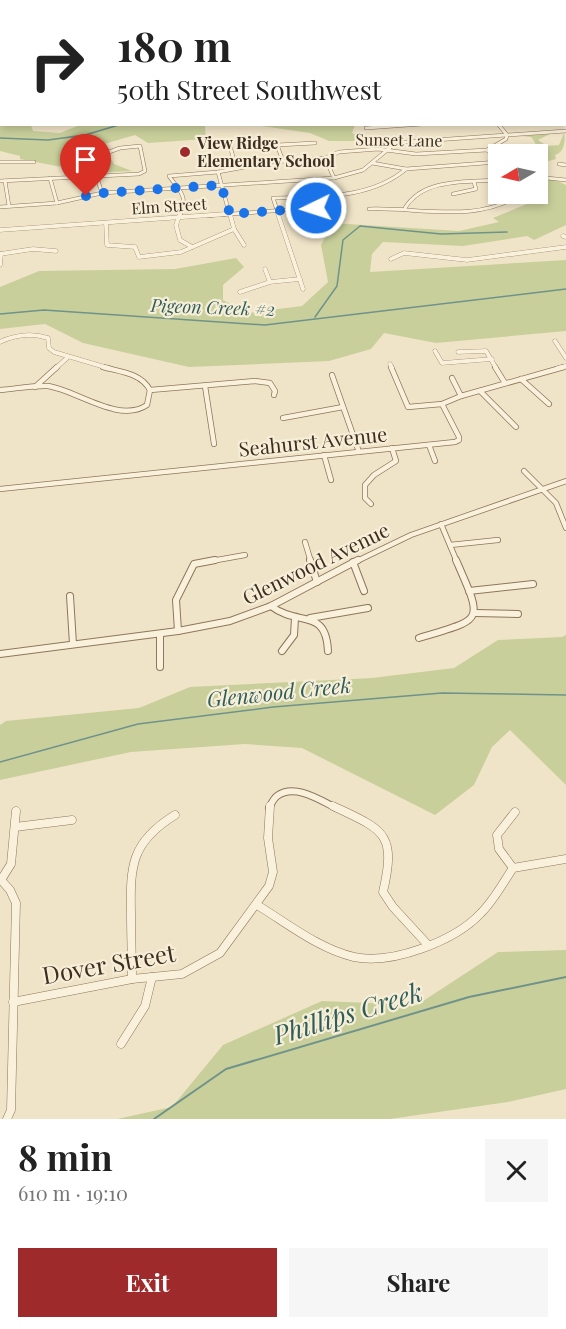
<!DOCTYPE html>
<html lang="en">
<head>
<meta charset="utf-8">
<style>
  body { margin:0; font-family:"Playfair Display",serif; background:#f6f6f6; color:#222; height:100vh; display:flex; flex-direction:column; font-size:22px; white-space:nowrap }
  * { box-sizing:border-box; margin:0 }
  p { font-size:20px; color:#767676 }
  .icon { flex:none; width:33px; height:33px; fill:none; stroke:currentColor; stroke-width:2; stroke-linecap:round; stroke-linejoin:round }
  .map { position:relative; height:1119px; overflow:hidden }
  .sheet { display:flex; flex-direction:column; background:#fff; flex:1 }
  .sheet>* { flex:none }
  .banner { position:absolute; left:0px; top:0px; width:567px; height:126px; box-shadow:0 3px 9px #0003; background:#fff; color:#222; overflow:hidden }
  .needle { width:39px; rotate:261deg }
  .controls { position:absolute; left:488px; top:144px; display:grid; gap:12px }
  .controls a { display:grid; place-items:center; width:60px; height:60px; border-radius:0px; background:#fff; box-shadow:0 3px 9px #0003; font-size:30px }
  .pin { position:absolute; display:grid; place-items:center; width:51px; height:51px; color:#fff; margin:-62px -26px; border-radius:50% 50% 50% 0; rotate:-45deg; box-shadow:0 0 6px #0007 }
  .pin .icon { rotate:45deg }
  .me { position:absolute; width:66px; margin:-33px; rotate:266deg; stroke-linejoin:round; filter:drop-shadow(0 0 4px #0008) }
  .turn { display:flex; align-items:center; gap:21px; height:126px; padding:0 18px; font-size:27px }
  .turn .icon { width:78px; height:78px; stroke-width:2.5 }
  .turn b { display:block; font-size:42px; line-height:51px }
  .round { display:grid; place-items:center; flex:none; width:63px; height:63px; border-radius:0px; background:#f6f6f6 }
  .head { display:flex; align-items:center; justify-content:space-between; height:102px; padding:0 18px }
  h1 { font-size:36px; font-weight:700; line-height:45px }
  .cta { display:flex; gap:12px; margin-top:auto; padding:12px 18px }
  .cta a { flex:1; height:69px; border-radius:0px; background:#9e2a2b; color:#fff; font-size:24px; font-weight:700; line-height:69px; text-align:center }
  .cta a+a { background:#f6f6f6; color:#222 }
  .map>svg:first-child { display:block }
</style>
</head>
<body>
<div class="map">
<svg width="566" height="1119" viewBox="0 0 566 1119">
  <rect width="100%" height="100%" fill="#f0e4c8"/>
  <!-- green -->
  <g fill="#c9cf9b">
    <polygon points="0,116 2,124 31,125 33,131 60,133 80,125 215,125 205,126 206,139 148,143 135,135 80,151 79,154 83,157 109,156 114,164 132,171 93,173 20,159 20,156 0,151"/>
    <polygon points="255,125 355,125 352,133 375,141 329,141 310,133"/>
    <path d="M564,133C566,140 564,153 555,155L556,159L541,163L545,168L538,170L537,173C537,159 541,148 531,137L521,136L550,134L538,140L547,146L559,145Z"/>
    <polygon points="538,179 553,179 566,185 566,225 534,240 527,236 463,246 383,242 372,254 370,272 566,260 566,331 436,343 384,333 371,349 329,361 189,367 83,343 45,324 0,329 0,287 39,271 175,269 236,258 244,267 223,285 223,300 247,313 302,306 328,282 321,245 332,223 459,231 499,222 493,218 534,201 542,190"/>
    <polygon points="566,635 566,785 510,730 492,747 474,785 435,815 302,748 245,744 131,752 0,780 0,725 6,721 139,708 190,687 372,678 454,668 498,640 562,637"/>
    <polygon points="566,950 566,1089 508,1102 390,1119 117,1119 172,1107 223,1045 322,1001 417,1005 498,952"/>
  </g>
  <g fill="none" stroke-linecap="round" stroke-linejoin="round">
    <!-- stream-far1 -->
    <g stroke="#6f938a" stroke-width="1.5">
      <polyline points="0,138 48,140 85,135 122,124"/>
      <polyline points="0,314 44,310 265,325 566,289"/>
      <polyline points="315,317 337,286 343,240 360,226 441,234 507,232"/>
      <polyline points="0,762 138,724 273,707 442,693 566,695"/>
    </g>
    <!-- stream -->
    <polyline stroke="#6f938a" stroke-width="2" points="154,1119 226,1069 469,997 566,977"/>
    <!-- minor-far5 casing -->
    <g stroke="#8d765c" stroke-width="3">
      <g id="minor-far5">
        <polyline points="558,0 560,2"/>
        <polyline points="0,1 12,0"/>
        <polyline points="20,2 33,2"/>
        <polyline points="59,2 67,0"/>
        <polyline points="82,2 86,0"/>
        <polyline points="135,2 144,0"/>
      </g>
    </g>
    <!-- minor-far4 casing -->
    <g stroke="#8d765c" stroke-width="4">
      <g id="minor-far4">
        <polyline points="498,124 507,135 506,139 487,150 498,159"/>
        <polyline points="366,128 422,124"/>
        <polyline points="229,142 236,168"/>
        <polyline points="325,158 334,178"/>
        <polyline points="283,161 277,145 315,143"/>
        <polyline points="0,162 34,162"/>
        <polyline points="372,163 406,169 498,162"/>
        <polyline points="559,164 566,165"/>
        <polyline points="218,172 230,216"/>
        <polyline points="96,175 102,193"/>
        <polyline points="537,177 566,180"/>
        <polyline points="50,178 57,203"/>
        <polyline points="0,181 139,174 145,171 140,146 120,148 106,153"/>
        <polyline points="5,181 9,206"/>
        <polyline points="453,194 476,189 474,182"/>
        <polyline points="0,207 57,203 102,193 334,178 363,170 392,146 406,142 566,131"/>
        <path d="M405,208C423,178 467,182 498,180"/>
        <path d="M369,209C419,207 477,224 521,194"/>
        <path d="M180,216C188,195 181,193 169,176L218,172L272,162L325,158L339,152L378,149L416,154L487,150"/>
        <polyline points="204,216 340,206"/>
        <path d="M279,216L273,198C319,196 369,200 406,169"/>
      </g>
    </g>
    <!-- minor-far3 casing -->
    <g stroke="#8d765c" stroke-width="4.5">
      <g id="minor-far3">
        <polyline points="180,214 176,225 180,240 192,247"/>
        <polyline points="230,214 234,229 244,245"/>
        <polyline points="278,214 303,289"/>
        <polyline points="106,223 107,245 135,247 139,257 181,252 234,229"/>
        <polyline points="0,230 225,214"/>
        <polyline points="563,236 566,237"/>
        <polyline points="0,254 33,249 56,251"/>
        <polyline points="391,259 404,253 467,260 566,247"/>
        <polyline points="0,265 1,254"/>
        <polyline points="265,269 270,282"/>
        <polyline points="240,292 270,282 300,279"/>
        <polyline points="555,341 566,358"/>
        <path d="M0,342C15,335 32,333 48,338L49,348L54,352L108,368"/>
        <polyline points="435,351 442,363 492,359"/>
        <polyline points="458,352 486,351 496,368"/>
        <polyline points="390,364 392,368"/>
        <polyline points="56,368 67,358"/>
        <polyline points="558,368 566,366"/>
      </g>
    </g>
    <!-- minor-far2 casing -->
    <g stroke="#8d765c" stroke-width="6">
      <g id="minor-far2">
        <path d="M103,367C121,372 141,373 150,390"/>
        <polyline points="391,367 408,407 442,404 461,396 564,367"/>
        <polyline points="495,367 505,383"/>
        <polyline points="332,375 359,452"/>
        <polyline points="452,378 461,396"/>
        <polyline points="521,379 549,404"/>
        <polyline points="205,386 214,444"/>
        <polyline points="35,387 57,367"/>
        <path d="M0,390C15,389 33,385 48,386C76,390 119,424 147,405L150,390"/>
        <polyline points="150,390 255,381 270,383 275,391 274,395"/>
        <polyline points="480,391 516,427"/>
        <polyline points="283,418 343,407"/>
        <polyline points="429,445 435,461"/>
        <polyline points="324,455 331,480"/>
        <polyline points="524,471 556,503 566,528"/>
        <polyline points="0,489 455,442 459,440 459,437 442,404"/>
        <polyline points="371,504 365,498 365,485 374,475 396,461 392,448"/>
        <polyline points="441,524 457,562"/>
        <polyline points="305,542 311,562"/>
        <polyline points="450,545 498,540"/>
        <polyline points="206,562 245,555"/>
        <polyline points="355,562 411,535 566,481"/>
      </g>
    </g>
    <!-- minor-far1 casing -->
    <g stroke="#8d765c" stroke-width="8">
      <g id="minor-far1">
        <polyline points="310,560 317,582"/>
        <polyline points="353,562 364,591"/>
        <polyline points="469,591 533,584"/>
        <polyline points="70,596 73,644"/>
        <path d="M271,606C298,627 326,607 328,651"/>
        <polyline points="475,613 518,614"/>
        <polyline points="310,618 368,608"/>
        <polyline points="178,631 176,600 194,564 215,560"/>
        <polyline points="160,634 160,667"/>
        <path d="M419,638C484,618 484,624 456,560"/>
        <polyline points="282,651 294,635 295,618"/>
        <polyline points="0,654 178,631 230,621 271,606 358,560"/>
        <path d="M269,808C271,804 274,798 277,796C295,783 320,800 336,808"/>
      </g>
    </g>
    <!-- minor casing -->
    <g stroke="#8d765c" stroke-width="9">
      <g id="minor">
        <path d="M333,806C383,830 397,832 383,892L393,907L428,945"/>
        <polyline points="15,827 72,820"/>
        <polyline points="513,868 499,849 497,835 515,812"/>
        <path d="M257,905C287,923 319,949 354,957C392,965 455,941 481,913C494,900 503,883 513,868L566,859"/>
        <path d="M132,979C132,957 131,936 131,914C130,866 131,842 175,815"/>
        <polyline points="13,1002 132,979 182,974 220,953 269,886 273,872 268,838 270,806"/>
        <polyline points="121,1044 145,1006 152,977"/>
        <polyline points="7,1119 11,1110 16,903 10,890 1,880 11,864 16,811"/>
      </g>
    </g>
    <!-- minor-far5 -->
    <use href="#minor-far5" stroke="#faf1dc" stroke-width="2"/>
    <!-- minor-far4 -->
    <use href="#minor-far4" stroke="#faf1dc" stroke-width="3"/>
    <!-- minor-far3 -->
    <use href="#minor-far3" stroke="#faf1dc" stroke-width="4"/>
    <!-- minor-far2 -->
    <use href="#minor-far2" stroke="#faf1dc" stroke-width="4.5"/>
    <!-- minor-far1 -->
    <use href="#minor-far1" stroke="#faf1dc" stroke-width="6"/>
    <!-- minor -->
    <use href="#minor" stroke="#faf1dc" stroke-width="8"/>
  </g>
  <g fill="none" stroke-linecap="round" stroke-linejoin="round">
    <!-- route -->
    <polyline stroke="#1a73e8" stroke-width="10" stroke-dasharray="0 18" points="86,196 102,193 221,185 230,214 316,208"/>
  </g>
  <!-- markers -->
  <circle fill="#9e2a2b" stroke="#f7eed8" stroke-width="2" cx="185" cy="152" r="6"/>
  <g text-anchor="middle" stroke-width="4.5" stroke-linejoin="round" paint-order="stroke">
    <!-- far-street labels -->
    <g font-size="16" fill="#3d2e20" stroke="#f7eed8">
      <text transform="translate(399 140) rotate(1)" y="6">Sunset Lane</text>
      <text transform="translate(169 206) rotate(-4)" y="6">Elm Street</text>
    </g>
    <!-- far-poi labels -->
    <g font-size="16" font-weight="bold" fill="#3d2e20" stroke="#f7eed8" text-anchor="start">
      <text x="197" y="149">View Ridge<tspan x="197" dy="18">Elementary School</tspan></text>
    </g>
    <!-- far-water labels -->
    <g font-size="18" font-style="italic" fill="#2f5d5a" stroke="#f7eed8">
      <text transform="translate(213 308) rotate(2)" y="6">Pigeon Creek #2</text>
    </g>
    <!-- street labels -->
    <g font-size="20" fill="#3d2e20" stroke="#f7eed8">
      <text transform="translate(313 442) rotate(-6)" y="7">Seahurst Avenue</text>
      <text transform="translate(316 564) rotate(-26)" y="7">Glenwood Avenue</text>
    </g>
    <!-- water labels -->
    <g font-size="21" font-style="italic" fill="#2f5d5a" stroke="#f7eed8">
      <text transform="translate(279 693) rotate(-6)" y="7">Glenwood Creek</text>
    </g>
    <!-- near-street labels -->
    <g font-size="24" fill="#3d2e20" stroke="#f7eed8">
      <text transform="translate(109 965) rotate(-10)" y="8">Dover Street</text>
    </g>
    <!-- near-water labels -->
    <g font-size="26" font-style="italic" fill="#2f5d5a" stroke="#f7eed8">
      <text transform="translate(348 1014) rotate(-17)" y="9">Phillips Creek</text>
    </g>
  </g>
</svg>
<div class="controls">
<a><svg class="needle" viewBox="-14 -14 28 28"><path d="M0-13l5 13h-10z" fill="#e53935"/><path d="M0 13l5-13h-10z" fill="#767676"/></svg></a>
</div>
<div class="pin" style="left:86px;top:196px;background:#d93025"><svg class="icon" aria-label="arrive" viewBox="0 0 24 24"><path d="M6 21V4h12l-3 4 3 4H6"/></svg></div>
<svg class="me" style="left:316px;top:208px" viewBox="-20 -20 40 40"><circle r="17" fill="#1a73e8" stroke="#fff" stroke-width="3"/><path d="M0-11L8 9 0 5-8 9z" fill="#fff"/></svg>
<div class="banner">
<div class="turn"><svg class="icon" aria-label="right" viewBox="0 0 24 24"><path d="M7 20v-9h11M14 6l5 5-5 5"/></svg><div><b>180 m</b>50th Street Southwest</div></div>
</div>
</div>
<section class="sheet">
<div class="head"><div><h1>8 min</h1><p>610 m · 19:10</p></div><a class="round"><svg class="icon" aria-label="close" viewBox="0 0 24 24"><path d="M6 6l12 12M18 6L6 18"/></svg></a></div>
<div class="cta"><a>Exit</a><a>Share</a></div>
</section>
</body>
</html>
